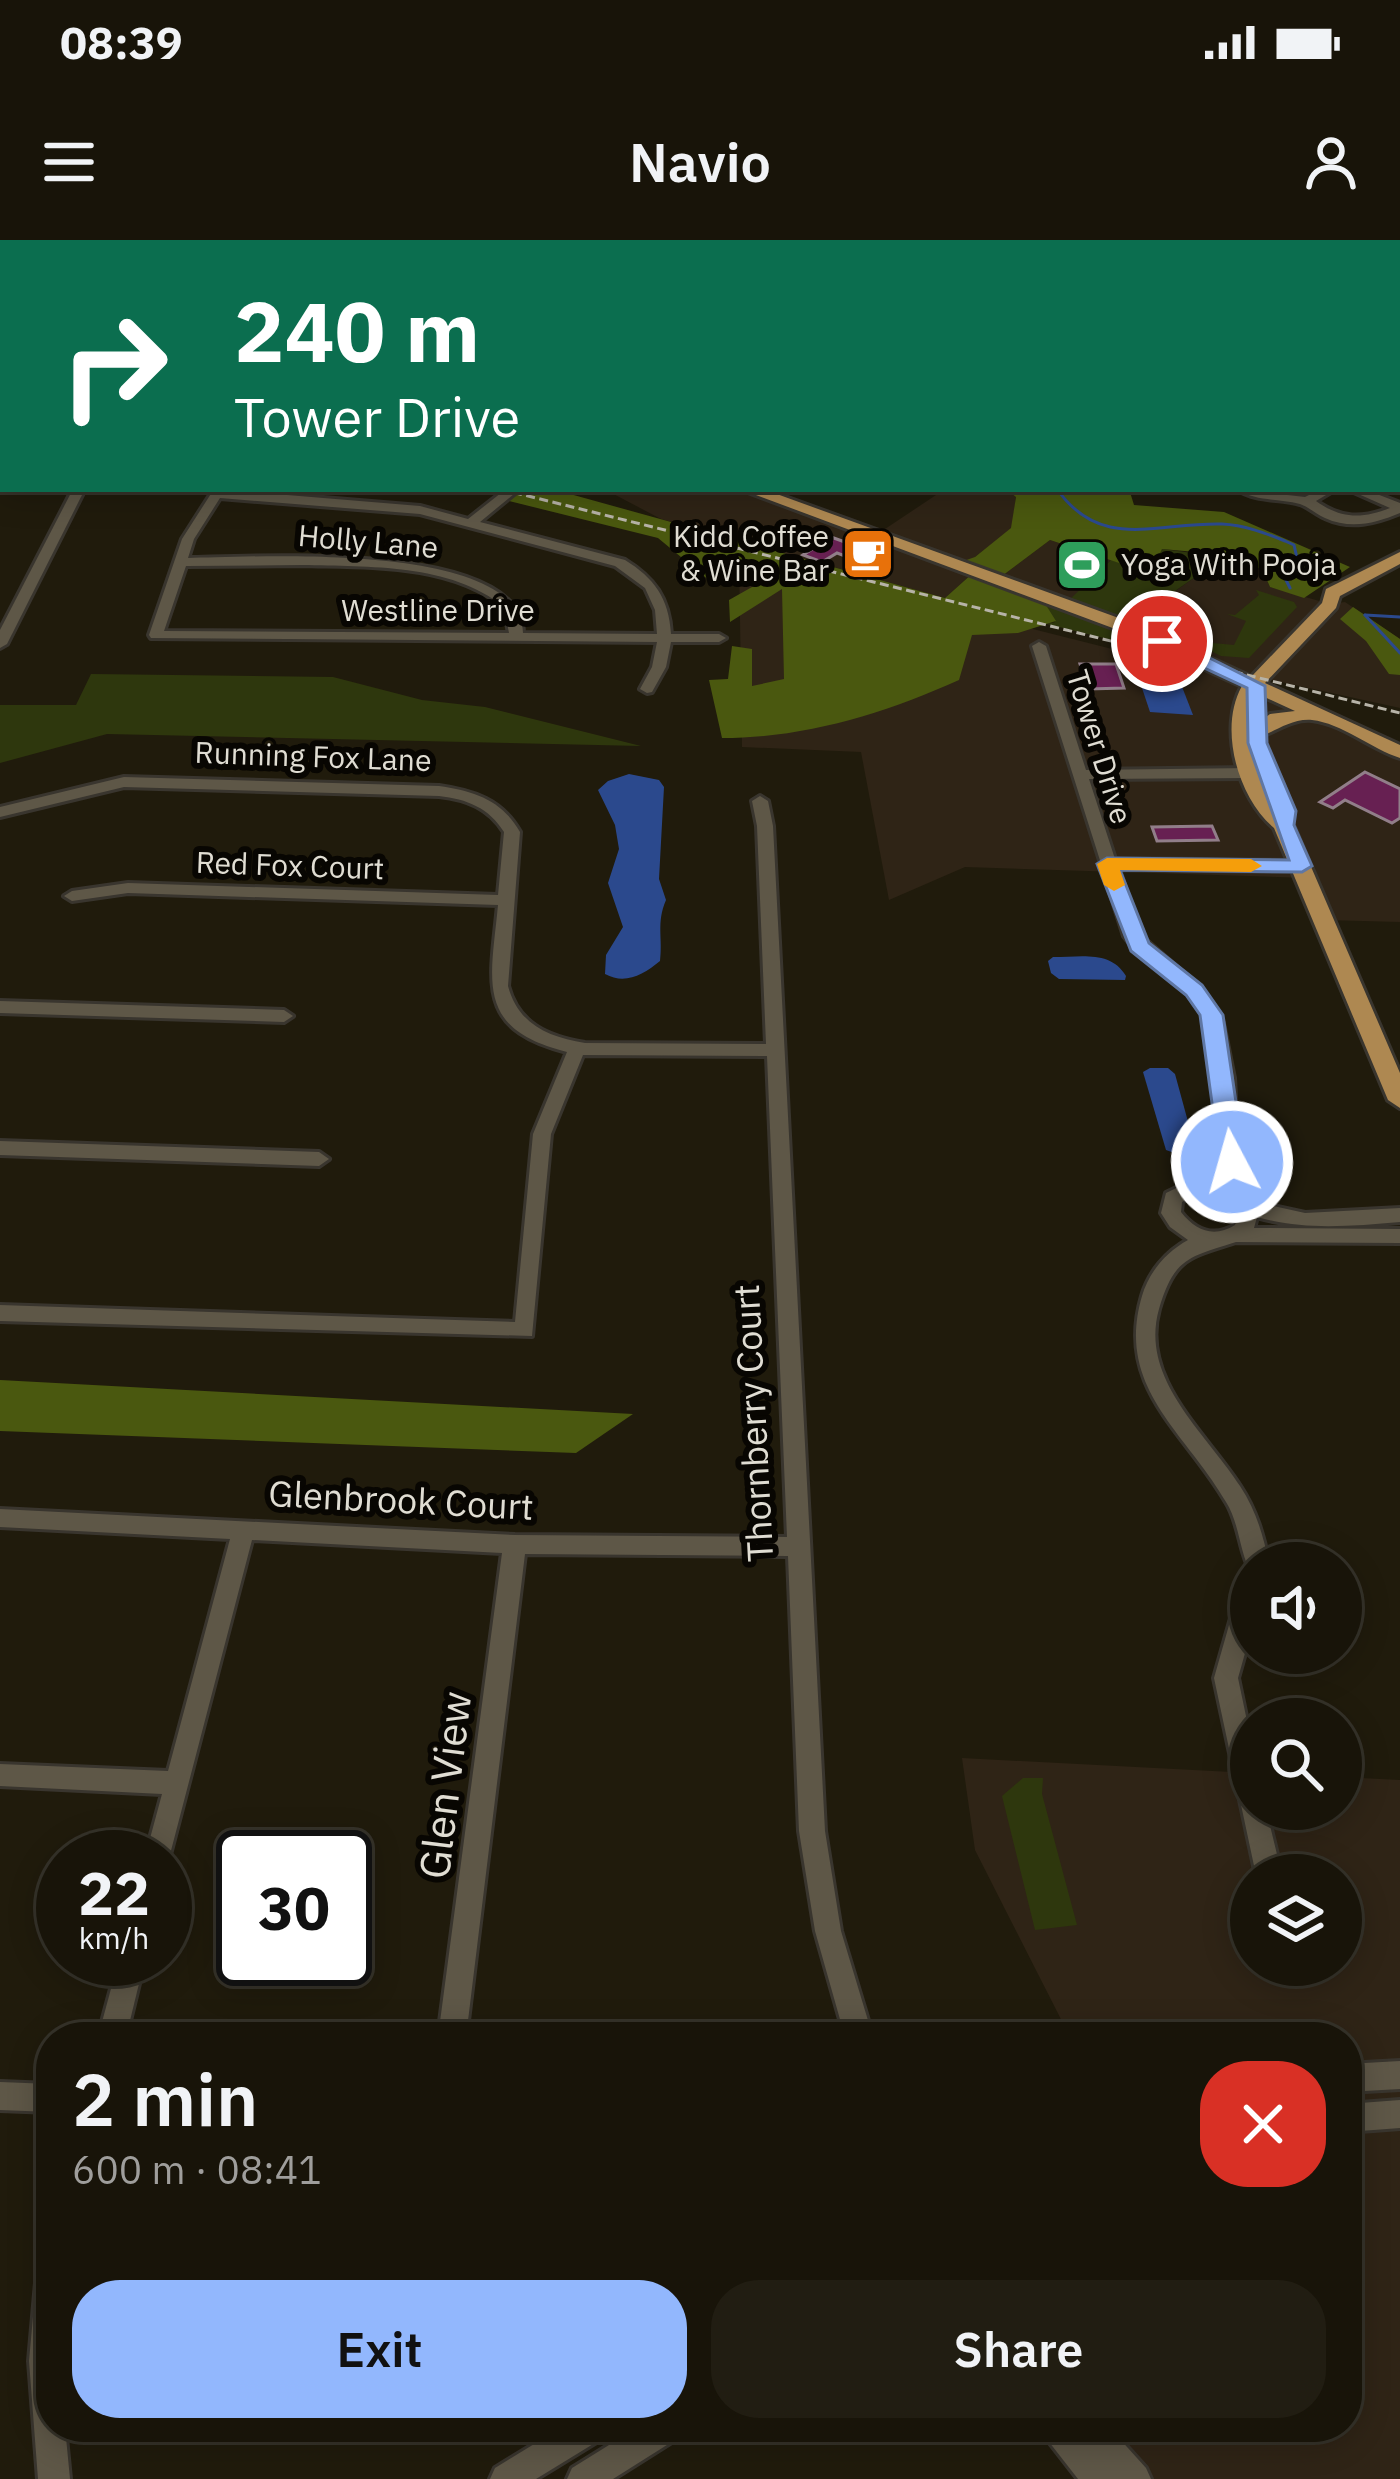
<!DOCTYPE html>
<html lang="en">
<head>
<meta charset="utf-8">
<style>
  body { margin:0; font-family:"IBM Plex Sans",sans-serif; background:#211d12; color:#f1f3f6; height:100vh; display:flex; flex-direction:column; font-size:45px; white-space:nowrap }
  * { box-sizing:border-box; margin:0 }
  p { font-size:39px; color:#9f9e9c }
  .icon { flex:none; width:66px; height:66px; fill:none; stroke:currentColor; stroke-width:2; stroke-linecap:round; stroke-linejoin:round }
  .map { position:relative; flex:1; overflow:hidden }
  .drawer { position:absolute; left:36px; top:1782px; width:1326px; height:420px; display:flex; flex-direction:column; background:#181409; border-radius:48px; box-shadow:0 6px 30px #0003,0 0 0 3px #36332a }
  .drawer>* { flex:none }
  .banner { position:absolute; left:0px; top:0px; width:1401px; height:252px; box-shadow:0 6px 30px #0003,0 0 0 3px #36332a; background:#0b6e4f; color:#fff; overflow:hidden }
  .buttons { position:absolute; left:1230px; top:1302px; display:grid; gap:24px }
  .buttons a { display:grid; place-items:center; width:132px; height:132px; border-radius:50%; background:#181409; box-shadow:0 6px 30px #0003,0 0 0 3px #36332a; font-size:60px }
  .speed { position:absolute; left:36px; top:1590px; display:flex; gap:24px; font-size:60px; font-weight:700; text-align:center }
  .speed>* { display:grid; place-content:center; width:156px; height:156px; border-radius:50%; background:#181409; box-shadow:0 6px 30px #0003,0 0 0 3px #36332a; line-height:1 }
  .speed small { font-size:30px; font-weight:400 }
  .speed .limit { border:6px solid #111; border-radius:18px; background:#fff; color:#111 }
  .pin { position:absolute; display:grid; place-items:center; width:102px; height:102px; color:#fff; margin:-51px; border:6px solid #fff; border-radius:50%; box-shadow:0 3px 12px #0007 }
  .me { position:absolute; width:132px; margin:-66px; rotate:354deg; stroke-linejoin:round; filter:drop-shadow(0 0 9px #0008) }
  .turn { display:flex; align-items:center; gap:42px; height:252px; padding:0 36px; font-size:54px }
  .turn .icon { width:156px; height:156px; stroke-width:2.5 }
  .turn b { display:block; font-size:84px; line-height:102px }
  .round { display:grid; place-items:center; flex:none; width:126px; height:126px; border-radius:48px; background:#211d12 }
  .headline { display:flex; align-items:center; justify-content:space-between; height:204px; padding:0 36px }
  h1 { font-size:72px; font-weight:600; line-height:90px }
  .action { display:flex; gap:24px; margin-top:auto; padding:24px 36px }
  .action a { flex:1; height:138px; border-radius:48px; background:#92b7fd; color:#111; font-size:48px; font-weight:600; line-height:138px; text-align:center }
  .action a+a { background:#211d12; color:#f1f3f6 }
  .status { display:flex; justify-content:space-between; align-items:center; height:84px; padding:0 60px; background:#181409; direction:ltr }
  .status svg { height:33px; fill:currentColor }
  header { display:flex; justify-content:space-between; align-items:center; height:156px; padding:0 36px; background:#181409; font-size:54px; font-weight:600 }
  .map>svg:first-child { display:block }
</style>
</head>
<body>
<div class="status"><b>08:39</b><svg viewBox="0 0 49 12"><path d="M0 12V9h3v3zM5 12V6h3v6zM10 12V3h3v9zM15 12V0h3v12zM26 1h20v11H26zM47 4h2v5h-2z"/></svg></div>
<header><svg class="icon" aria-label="menu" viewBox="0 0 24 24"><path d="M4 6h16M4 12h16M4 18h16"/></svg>Navio<svg class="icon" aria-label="person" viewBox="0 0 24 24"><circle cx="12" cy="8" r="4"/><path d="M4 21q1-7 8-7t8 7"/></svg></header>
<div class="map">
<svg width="1400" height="2239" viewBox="0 0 1400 2239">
  <rect width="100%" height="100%" fill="#201b0c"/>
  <!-- commercial -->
  <g fill="#2f2416" fill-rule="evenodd">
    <polygon points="604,249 748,249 876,295 945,249 1006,249 1016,256 1012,288 975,317 975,331 945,358 661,279"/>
    <polygon points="1050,300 1111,320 1066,364 998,339"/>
    <polygon points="739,315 1247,443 1125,386 1224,317 1262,329 1270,347 1330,364 1345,362 1400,399 1400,468 1268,439 1257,445 1400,512 1400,682 1325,680 1307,638 965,627 889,660 861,512 742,507"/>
    <path d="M962,1518L1251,1533V1569H1341V1537L1400,1540V2239H1098L1057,2187H1347V1797H1070L975,1610ZM1251,1635H1341V1725H1251Z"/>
  </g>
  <!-- green -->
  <g fill="#2e370d">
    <polygon points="1162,309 1224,317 1126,385 1176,408 1161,412 1047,384 1055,382 1039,354 1066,363 1111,320 1144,331"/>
    <polygon points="1256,350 1294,362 1297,367 1249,418 1221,416 1191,401 1234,405 1246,381 1227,374 1235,375 1259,355"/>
    <polygon points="91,434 333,437 422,460 485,467 641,506 107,494 0,523 0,465 76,465"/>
    <polygon points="1023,1538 1043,1538 1042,1554 1077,1685 1035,1690 1002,1556"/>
  </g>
  <!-- forest -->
  <g fill="#4a580f">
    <path d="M514,249H552L945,358L974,332L955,324L975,317L1011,288L1016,257L1006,249H1129L1134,265L1224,272L1350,327L1304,358L1270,347L1262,329L1207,313L1162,309L1155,323L1135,316L1125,325L1050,300L998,339L1039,354L1056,381L1018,393L972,395L959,440C883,474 805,498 722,498L709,440L728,439L732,406L752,409V446L784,439L782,349L730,382L729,360L768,338L766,328L716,346L658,298L501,259Z"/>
    <polygon points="1353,367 1400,399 1400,435 1389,434 1366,401 1340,379"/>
    <polygon points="0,1140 633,1174 576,1213 0,1191"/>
  </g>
  <!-- water -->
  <g fill="#2b498d">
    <polygon points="1135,427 1155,427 1179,439 1193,475 1150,472"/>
    <path d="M629,534L659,540L664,547L659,639L666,660C656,683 663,698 660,721C643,735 625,745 605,734L606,715L623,687L608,643L619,609L615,585L598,550L608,541Z"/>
    <path d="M1053,717C1081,717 1111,710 1126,736L1125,740L1059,739L1051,733L1048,721Z"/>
    <polygon points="1150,828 1168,828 1175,834 1193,900 1177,914 1166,910 1143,832"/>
  </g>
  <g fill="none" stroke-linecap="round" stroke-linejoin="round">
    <!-- stream -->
    <g stroke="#2b498d" stroke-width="3">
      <path d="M1057,249C1101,312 1157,282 1222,284C1244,285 1265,293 1285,301L1294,305L1297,318L1283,334L1290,348"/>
      <polyline points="1365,375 1400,413"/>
      <polyline points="1365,375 1400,377"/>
    </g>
  </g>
  <!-- building -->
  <g fill="#672052" stroke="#917e89" stroke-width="3">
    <polygon points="831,297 878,314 864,323 837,313 822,322 803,315"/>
    <polygon points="1080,424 1116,424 1124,448 1088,449"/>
    <polygon points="1365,532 1400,549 1400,578 1392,583 1345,560 1333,568 1320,562"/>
    <polygon points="1212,586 1218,600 1157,601 1152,587"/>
  </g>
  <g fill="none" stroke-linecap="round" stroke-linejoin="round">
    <!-- minor casing -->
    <g stroke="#39352e" stroke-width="6">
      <g id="minor">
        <polygon points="247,0 257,0 245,3"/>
        <polygon points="318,0 328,0 327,3 317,3"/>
        <polygon points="1075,0 1085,0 1084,3 1074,3"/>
        <polygon points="1219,0 1229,0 1228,3 1218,3"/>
        <polygon points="3,42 3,48 0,49 0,43"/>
        <polygon points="0,65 3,66 3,72 0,71"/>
        <polygon points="0,114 3,114 0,121"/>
        <polygon points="3,194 3,203 0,204 0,195"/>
        <polygon points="73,249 85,249 7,404 0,408 0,390"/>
        <path d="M214,249L420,266L468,279L506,249H520L480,282L625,320C654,338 669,358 671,394H719L726,398L719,402H671L666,427L652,452L647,453L640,449L652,427L657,402L151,398L149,395L182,299ZM220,258L420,274L615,326L645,348L655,370L657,394L523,393C521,300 254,317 188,318L194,299ZM302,325C369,327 450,323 504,367L509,393L164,391L186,326Z"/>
        <path d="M1236,249L1305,257L1321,249H1336L1316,261C1341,279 1362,279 1390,268L1347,249H1364L1400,263V273C1376,283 1351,290 1325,278C1317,275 1309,267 1300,264C1278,258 1257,262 1236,249Z"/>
        <path d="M1039,402L1046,406L1086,530L1251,528L1259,533L1251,538L1089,539L1115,619L1302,621L1310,626L1302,631L1119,629L1140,695L1202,749L1223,783L1234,838L1238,912L1250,961L1305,973L1400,968V982C1351,986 1305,991 1257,977L1254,988L1400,989V1003L1236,1002C1190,1017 1174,1017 1159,1069C1139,1139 1206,1193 1240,1246C1256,1270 1263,1295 1269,1323H1251V1331C1240,1316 1240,1284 1226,1262C1185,1191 1115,1148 1142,1056C1149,1032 1166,1012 1188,1000L1170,987L1161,973L1166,953L1197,938L1227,944C1214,889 1228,819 1198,768C1180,738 1144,724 1124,696L1032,406ZM1200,952C1217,954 1229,959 1238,974L1235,985C1214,998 1196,991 1181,972L1182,962Z"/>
        <path d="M124,537L439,546C474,551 502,560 520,592L508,746C518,784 548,797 585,803L766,804L757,586L752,561L760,556L768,561L773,586L825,1591L841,1691L873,1797H845L815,1691L799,1591L788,1316L525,1314L466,1797H438L502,1313L252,1300L167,1626L165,1617H145L162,1554L0,1546V1524L168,1531L230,1299L0,1287V1269L515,1295L787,1297L767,816L583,815L551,894L532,1096L0,1081V1065L515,1082L533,894L567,812C474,789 491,741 498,665L128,653L72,661L64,656L72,651L128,643L498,655L504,592C489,568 467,559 439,556L124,547L0,577V567Z"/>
        <polygon points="0,761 284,770 293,776 284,782 0,773"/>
        <polygon points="0,901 319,912 329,919 319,926 0,915"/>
        <polygon points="1251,1340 1251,1392 1238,1438 1251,1500 1251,1569 1266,1569 1282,1635 1256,1635 1214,1438 1239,1350 1243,1343"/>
        <polygon points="119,1719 145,1719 126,1797 98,1797"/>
        <polygon points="1400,1821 1400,1849 1347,1852 1347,1824"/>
        <polygon points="0,1842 51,1844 51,1872 0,1870"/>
        <polygon points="1400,1860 1400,1888 1347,1892 1347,1864"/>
        <polygon points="51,2028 51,2187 65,2187 70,2239 38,2239 29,2121 36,2043 40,2032"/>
        <polygon points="562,2187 608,2187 603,2198 536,2239 490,2239 495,2228"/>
        <polygon points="638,2187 683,2187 678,2198 613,2239 567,2239 572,2228"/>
        <polygon points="1041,2187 1109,2187 1146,2228 1151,2239 1078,2239 1046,2198"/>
      </g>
    </g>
    <!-- major casing -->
    <g stroke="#39352e" stroke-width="6">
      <g id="major">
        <polygon points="0,0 13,0 0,6"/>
        <polygon points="45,0 63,0 65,3 47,3"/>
        <path d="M740,249H763L1138,385L1251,437L1322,363L1326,349L1400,312V324L1340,356L1336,368L1265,443L1400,505V518C1372,509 1341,483 1312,480C1286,478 1271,498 1250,497L1276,569L1293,585L1400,833V868L1388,860L1274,588C1238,558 1218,488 1242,446L1126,393ZM1256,453L1295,471L1270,474L1249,490Z"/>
      </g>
    </g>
    <!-- minor -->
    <use href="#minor" fill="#5e5747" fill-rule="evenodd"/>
    <!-- major -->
    <use href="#major" fill="#ae8851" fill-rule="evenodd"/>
    <!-- rail -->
    <polyline stroke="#b7b3a8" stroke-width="3" stroke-dasharray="9 4.5" stroke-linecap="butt" points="500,249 1400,473"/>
  </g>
  <!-- route -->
  <polygon fill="#92b7fd" stroke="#5f77a4" stroke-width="3" points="1155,397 1168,397 1265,446 1267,503 1296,571 1294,585 1312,626 1302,632 1120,630 1149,703 1202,745 1223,775 1245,922 1232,931 1220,922 1200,775 1186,755 1131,711 1097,624 1107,618 1289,620 1248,503 1247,448 1155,405"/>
  <!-- slow -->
  <polygon fill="#f59e0b" points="1107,618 1251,619 1262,626 1251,632 1120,630 1125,645 1114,651 1104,645 1097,624"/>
  <!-- icons -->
  <defs>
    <g id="cafe-square" transform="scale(2.7)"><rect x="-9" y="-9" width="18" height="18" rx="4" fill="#e8710a" stroke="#080602"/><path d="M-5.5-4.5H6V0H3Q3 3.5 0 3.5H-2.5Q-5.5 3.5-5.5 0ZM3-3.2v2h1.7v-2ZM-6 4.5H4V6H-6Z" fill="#fff"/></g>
    <g id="stadium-square" transform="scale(2.7)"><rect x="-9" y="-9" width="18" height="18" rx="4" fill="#2e9e5b" stroke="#080602"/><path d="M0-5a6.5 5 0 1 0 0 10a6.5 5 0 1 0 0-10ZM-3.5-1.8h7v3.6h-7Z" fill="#fff"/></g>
  </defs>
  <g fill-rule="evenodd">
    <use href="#cafe-square" x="868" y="314"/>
    <use href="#stadium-square" x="1082" y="325"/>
  </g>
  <g text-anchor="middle" stroke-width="12" stroke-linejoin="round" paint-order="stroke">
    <!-- far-poi labels -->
    <g font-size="30" fill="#e0ddd3" stroke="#080602" text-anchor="end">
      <text x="829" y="307">Kidd Coffee<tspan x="829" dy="34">&amp; Wine Bar</tspan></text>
      <text x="1121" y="335" text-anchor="start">Yoga With Pooja</text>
    </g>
    <!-- far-street labels -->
    <g font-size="30" fill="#e0ddd3" stroke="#080602">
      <text transform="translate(368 302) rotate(5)" y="10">Holly Lane</text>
      <text x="438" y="381">Westline Drive</text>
      <text transform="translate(1099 507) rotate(73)" y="10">Tower Drive</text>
      <text transform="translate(313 517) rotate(2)" y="10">Running Fox Lane</text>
      <text transform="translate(290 626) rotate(2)" y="10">Red Fox Court</text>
    </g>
    <!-- street labels -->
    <g font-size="36" fill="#e0ddd3" stroke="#080602">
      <text transform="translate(753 1183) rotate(-93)" y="13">Thornberry Court</text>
      <text transform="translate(401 1260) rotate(3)" y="13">Glenbrook Court</text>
    </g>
    <!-- near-street labels -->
    <g font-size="42" fill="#e0ddd3" stroke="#080602">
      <text transform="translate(445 1545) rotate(-83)" y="15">Glen View</text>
    </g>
  </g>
</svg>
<div class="buttons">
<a><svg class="icon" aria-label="sound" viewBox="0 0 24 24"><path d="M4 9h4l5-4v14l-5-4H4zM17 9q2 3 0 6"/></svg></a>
<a><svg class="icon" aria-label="search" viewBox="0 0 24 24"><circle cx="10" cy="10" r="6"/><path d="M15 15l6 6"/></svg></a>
<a><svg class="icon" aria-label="layers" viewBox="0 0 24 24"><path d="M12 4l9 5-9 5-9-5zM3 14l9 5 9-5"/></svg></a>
</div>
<div class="speed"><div>22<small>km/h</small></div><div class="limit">30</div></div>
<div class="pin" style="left:1162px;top:401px;background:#d93025"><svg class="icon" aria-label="arrive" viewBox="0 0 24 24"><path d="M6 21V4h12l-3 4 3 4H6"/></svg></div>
<svg class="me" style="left:1232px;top:922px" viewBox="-20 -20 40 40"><circle r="17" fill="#92b7fd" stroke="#fff" stroke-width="3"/><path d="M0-11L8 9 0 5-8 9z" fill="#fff"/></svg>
<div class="banner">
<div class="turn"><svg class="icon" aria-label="right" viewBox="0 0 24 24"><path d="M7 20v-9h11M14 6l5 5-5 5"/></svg><div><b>240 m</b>Tower Drive</div></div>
</div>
<section class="drawer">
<div class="headline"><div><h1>2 min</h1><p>600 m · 08:41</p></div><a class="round" style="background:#d93025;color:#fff"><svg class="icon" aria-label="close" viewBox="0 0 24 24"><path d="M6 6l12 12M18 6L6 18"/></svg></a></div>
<div class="action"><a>Exit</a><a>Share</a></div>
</section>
</div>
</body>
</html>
